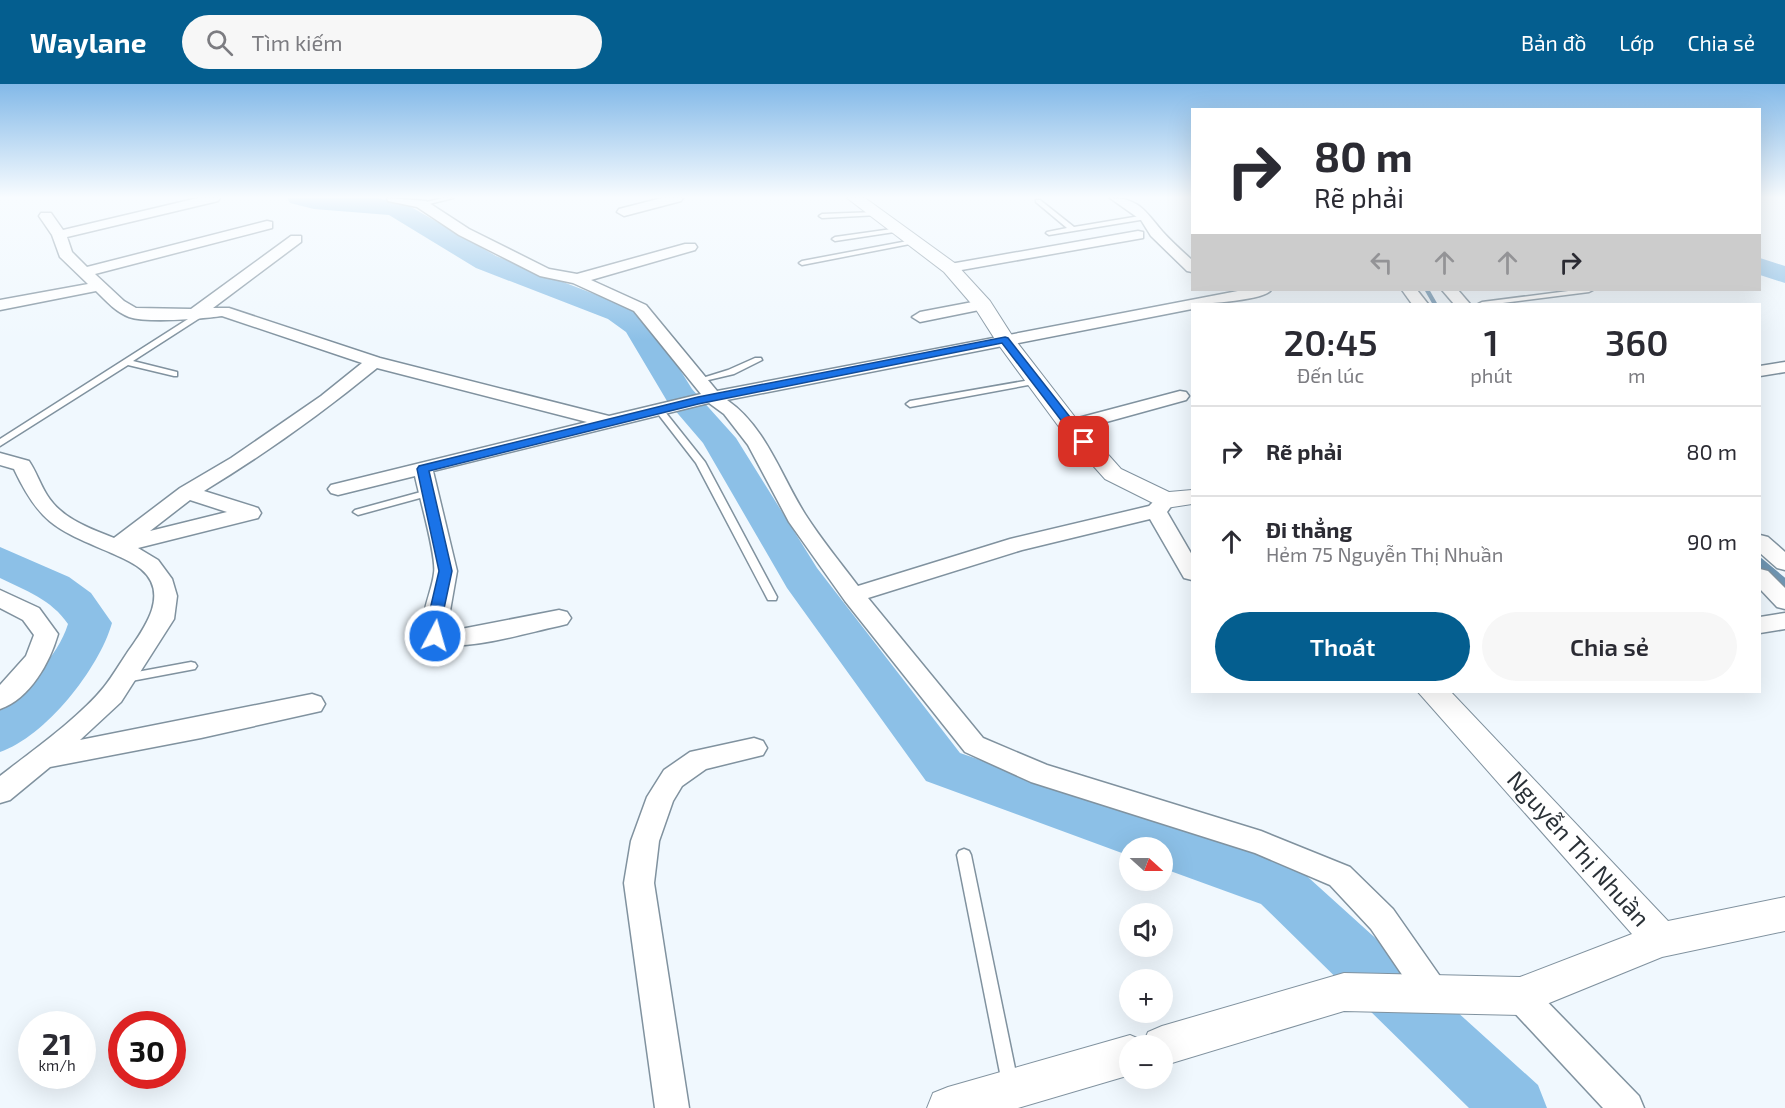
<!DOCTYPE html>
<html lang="vi">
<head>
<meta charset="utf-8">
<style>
  body { margin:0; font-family:"Exo 2",sans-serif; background:#f7f7f7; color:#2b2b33; height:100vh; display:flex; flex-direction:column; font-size:22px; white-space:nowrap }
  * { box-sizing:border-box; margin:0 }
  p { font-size:20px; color:#7c7c81 }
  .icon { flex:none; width:33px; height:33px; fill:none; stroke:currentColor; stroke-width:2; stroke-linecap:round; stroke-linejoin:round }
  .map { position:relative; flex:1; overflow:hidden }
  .side { position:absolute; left:1191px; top:219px; width:570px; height:390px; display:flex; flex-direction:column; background:#fff; border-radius:0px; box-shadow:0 6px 24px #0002 }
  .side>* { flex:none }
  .top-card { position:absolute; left:1191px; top:24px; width:570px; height:183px; border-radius:0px; box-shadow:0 6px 24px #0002; background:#fff; color:#2b2b33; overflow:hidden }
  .needle { width:39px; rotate:111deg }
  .controls { position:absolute; left:1119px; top:753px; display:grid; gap:12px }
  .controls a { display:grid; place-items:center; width:54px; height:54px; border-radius:50%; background:#fff; box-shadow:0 6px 24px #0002; font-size:30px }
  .speed { position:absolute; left:18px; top:927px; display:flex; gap:12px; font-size:30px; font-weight:700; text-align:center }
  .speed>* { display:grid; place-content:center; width:78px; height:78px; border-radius:50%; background:#fff; box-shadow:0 6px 24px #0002; line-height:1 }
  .speed small { font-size:15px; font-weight:400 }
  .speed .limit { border:9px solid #d22; background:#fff; color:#111 }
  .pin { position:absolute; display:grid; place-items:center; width:51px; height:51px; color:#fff; margin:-26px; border-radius:12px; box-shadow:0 3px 9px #0006 }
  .me { position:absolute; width:66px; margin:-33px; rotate:6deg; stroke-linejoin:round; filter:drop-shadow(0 0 4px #0008) }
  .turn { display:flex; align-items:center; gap:21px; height:126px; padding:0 24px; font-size:27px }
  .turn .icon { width:78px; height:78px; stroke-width:2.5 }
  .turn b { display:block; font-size:42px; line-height:51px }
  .lanes { display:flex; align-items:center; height:57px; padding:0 24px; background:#0003; justify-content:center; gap:30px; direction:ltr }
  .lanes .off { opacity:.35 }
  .eta { display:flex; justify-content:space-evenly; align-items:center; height:102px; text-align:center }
  .eta b { font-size:36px; font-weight:600; line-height:42px }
  .primary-button { display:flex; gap:12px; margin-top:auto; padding:12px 24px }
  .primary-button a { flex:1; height:69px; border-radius:36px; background:#045e8f; color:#fff; font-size:24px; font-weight:600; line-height:69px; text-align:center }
  .primary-button a+a { background:#f7f7f7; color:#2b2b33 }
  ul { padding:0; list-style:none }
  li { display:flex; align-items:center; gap:18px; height:90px; padding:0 24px; border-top:2px solid #e1e1e2 }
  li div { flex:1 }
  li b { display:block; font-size:22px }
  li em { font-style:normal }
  header { display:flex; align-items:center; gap:36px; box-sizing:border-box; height:84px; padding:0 30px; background:#045e8f; color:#fff }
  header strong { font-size:28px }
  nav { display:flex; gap:33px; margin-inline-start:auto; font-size:21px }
  .search { width:420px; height:54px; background:#f7f7f7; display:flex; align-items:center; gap:15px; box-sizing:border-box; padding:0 21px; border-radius:33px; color:#7c7c81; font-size:22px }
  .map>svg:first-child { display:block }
</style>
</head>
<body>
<header>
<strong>Waylane</strong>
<div class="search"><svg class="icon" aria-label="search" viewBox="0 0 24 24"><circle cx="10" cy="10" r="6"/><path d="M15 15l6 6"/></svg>Tìm kiếm</div>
<nav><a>Bản đồ</a><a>Lớp</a><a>Chia sẻ</a></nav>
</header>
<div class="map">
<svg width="1785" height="1024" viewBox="0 0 1785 1024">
  <rect width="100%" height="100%" fill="#f0f8fe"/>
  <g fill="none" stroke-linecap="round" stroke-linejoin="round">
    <!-- stream-far1 -->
    <polyline stroke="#6f95b2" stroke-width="4.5" points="1427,206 1435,220"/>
    <!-- stream -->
    <polyline stroke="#6f95b2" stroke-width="8" points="1760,478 1785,499"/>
    <!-- river -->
    <g fill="#8cc0e7" fill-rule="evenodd">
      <polygon points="287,114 377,114 406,120 496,172 628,223 649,236 692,305 736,354 817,484 960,669 1299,785 1538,1001 1547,1024 1469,1024 1261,820 1162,784 1162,764 1130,764 1130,772 926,697 787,504 703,359 667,317 626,248 608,235 476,184 389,131 314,125 290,119"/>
      <polygon points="1760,174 1785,182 1785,199 1760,191"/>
      <path d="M0,463L69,493L91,509L112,539C99,585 45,653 0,668V621C28,598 57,575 68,540C52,516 25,506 0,494Z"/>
    </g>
    <!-- service casing -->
    <g stroke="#80929f" stroke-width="3">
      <g id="service">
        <polygon points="443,114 453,114 421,122 418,120"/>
        <polygon points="1036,116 1040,116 1074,143 1146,131 1149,133 1146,135 1049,151 1046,149 1047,148 1067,144 1036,118"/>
        <polygon points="876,128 878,129 878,131 822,134 819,132 822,130"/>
        <polygon points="899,144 901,145 901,147 835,157 832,155 835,153"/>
        <polygon points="913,156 915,157 915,159 802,181 799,179 802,177"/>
        <polygon points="1576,206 1593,206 1589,208 1495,220 1478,220 1482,218"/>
        <polygon points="199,228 206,230 133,277 177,288 177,292 174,292 128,281 0,362 0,355"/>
        <polygon points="755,274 761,274 762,276 734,290 700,298 696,296 728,286"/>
        <polygon points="1036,295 1039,295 1039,299 910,323 906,320 910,317"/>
        <polygon points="659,323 662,324 705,378 777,513 776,516 768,516 696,379 655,326"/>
        <polygon points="428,406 431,407 433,409 431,411 358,431 353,428 355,426"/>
        <polygon points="191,578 195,579 197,582 195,585 126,598 122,597 120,594 122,591 126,590"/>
        <polygon points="964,765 969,767 971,771 1018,999 1016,1005 1010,1007 1004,1005 1002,999 957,771 959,767"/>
      </g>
    </g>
    <!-- minor casing -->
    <g stroke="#80929f" stroke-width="3">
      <g id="minor">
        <path d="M198,114H220L218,117L67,153L72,168L87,183L267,137L272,138V144L95,190L124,217L136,224L191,225L291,152H301V158L213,224H229L380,274L609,332L701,310L634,227L573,199L540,192L459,151L417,123L388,117L387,114L426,117L469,145L549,185L577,190L685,160H695L697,163L695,166L591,196L646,221L717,307L1243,206H1271C1265,216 1207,220 1192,220V225L727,316C766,343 781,392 805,430C821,455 840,478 858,502L1010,455L1149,422L1158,413H1172L1175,417L1167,428L1192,471V496L1184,494L1150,435L1022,466L868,514L983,654L1047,681L1261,747L1350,783L1393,825L1444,898L1449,909L1444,920L1433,925L1422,920L1371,845L1330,801L1255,769L1031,698L965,668L845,517L789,438L748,361L724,330L709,319L433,387L457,487L447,544L461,545L559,526L567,528L571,534L567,540L559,542C521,550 464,569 427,558C415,538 432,510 434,489C437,473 419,412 415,392L338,411L331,409L328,405L331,401L587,338L377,284C322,329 265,370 204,407L258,424L261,429L258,434L138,464L158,476L172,495L177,512L174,535L121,618L80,656L312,610L321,613L325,620L321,627L201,654L50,683L10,716L0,719V692C32,667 79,634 104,603C112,593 119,581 127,569C143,546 171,510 141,485C131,477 120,473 109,468C56,445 40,440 14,385L0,381V369L29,377C36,387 40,400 47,411C62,435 89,444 114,454L180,404L231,374L321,312L362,279L222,232C202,235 146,239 129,233C116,228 106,217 96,207L0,226V216L88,200L60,173L52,151L39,132L41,129H51L63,146ZM190,416L227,428L150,447Z"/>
        <polygon points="662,114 683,114 681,117 624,132 617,128 619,125"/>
        <path d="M1110,114C1139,114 1145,127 1162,147C1171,157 1182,167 1192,176V188L1187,187L1151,152L1141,136Z"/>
        <polygon points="1138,147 1143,148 1143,154 950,188 943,184 950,180"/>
        <polygon points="1402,206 1417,206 1428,220 1412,220"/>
        <polygon points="1442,206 1458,206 1470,220 1454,220"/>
        <polygon points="983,216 989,218 991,221 989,224 920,238 912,233 920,228"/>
        <polygon points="1785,278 1785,288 1760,292 1760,282"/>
        <polygon points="1180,307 1186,308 1189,312 1186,316 1070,348 1061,342 1063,338"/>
        <polygon points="1760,451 1768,453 1785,468 1785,486 1777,484 1760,469"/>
        <polygon points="1760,485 1768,487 1785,504 1785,525 1777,523 1760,505"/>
        <path d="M0,506L39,524L58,550C50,578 30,615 0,625V601L26,572L34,551L23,536L0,524Z"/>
        <polygon points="1785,529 1785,545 1760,549 1760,533"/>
        <polygon points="754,654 763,657 767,664 763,671 706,685 682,702 673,717 659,757 654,799 689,1024 655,1024 624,799 631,757 647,713 664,686 690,668"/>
        <polygon points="1520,896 1531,901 1639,1012 1644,1024 1603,1024 1509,923 1504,912 1509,901"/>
      </g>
    </g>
    <!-- tertiary casing -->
    <g stroke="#80929f" stroke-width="2">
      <g id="tertiary">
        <polygon points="847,114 865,114 956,180 990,217 1013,253 1078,337 1121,385 1169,408 1192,406 1192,420 1166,424 1157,421 1105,395 1062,347 998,260 975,224 944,188"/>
        <polygon points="1418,608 1451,608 1668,837 1785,813 1785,847 1662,873 1520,931 1344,927 1162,982 1162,962 1130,962 1130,991 1018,1024 927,1024 933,1009 948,1003 1130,951 1144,957 1148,948 1162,942 1344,889 1520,893 1632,850"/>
      </g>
    </g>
    <!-- service -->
    <use href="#service" fill="#fff" fill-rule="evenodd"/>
    <!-- minor -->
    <use href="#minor" fill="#fff" fill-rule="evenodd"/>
    <!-- tertiary -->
    <use href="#tertiary" fill="#fff" fill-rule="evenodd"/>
  </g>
  <!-- sky -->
  <linearGradient id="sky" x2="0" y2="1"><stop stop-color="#83b9e8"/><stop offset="0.44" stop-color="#f8fcff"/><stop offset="1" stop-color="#f8fcff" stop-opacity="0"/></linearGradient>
  <rect width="1785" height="257" fill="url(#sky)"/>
  <!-- route -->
  <polygon fill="#1a73e8" stroke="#114b97" stroke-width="1.5" points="1005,253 1008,254 1088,356 1088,361 1080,361 1002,259 698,320 429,387 452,487 442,534 442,552 435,557 428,552 428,534 439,487 417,385 419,382 698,313"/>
  <g text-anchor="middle" stroke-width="4.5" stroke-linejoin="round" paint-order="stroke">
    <!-- near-street labels -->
    <g font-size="24" fill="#2a3137" stroke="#fff">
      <text transform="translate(1578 765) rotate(48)" y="8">Nguyễn Thị Nhuần</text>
    </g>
  </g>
</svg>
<div class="controls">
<a><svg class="needle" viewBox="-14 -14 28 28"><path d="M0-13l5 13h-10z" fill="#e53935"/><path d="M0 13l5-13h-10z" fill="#7c7c81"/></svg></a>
<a><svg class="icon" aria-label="sound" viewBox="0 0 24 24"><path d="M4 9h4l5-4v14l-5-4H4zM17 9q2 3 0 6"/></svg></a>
<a>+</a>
<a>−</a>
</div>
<div class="speed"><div>21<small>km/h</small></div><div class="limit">30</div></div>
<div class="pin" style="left:1084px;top:358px;background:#d93025"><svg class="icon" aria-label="arrive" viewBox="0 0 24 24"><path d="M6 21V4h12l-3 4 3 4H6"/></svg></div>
<svg class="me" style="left:435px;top:552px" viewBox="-20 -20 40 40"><circle r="17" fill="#1a73e8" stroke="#fff" stroke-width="3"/><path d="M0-11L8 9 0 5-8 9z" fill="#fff"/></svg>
<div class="top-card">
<div class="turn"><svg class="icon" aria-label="right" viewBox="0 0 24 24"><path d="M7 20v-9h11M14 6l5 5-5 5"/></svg><div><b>80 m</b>Rẽ phải</div></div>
<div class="lanes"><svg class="icon off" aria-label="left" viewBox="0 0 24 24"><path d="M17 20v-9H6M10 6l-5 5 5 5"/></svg><svg class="icon off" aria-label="ahead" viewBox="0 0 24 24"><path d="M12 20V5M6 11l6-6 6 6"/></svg><svg class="icon off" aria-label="ahead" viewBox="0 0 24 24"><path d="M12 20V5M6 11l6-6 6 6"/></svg><svg class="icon" aria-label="right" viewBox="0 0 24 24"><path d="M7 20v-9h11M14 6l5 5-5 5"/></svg></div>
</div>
<section class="side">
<div class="eta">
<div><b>20:45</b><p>Đến lúc</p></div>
<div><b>1</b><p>phút</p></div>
<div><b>360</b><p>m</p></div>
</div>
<ul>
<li><svg class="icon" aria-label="right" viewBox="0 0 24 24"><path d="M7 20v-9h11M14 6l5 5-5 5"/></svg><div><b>Rẽ phải</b></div><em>80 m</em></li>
<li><svg class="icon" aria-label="ahead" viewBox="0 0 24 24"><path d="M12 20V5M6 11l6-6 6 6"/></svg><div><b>Đi thẳng</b><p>Hẻm 75 Nguyễn Thị Nhuần</p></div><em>90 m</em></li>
</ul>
<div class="primary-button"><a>Thoát</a><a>Chia sẻ</a></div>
</section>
</div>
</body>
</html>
